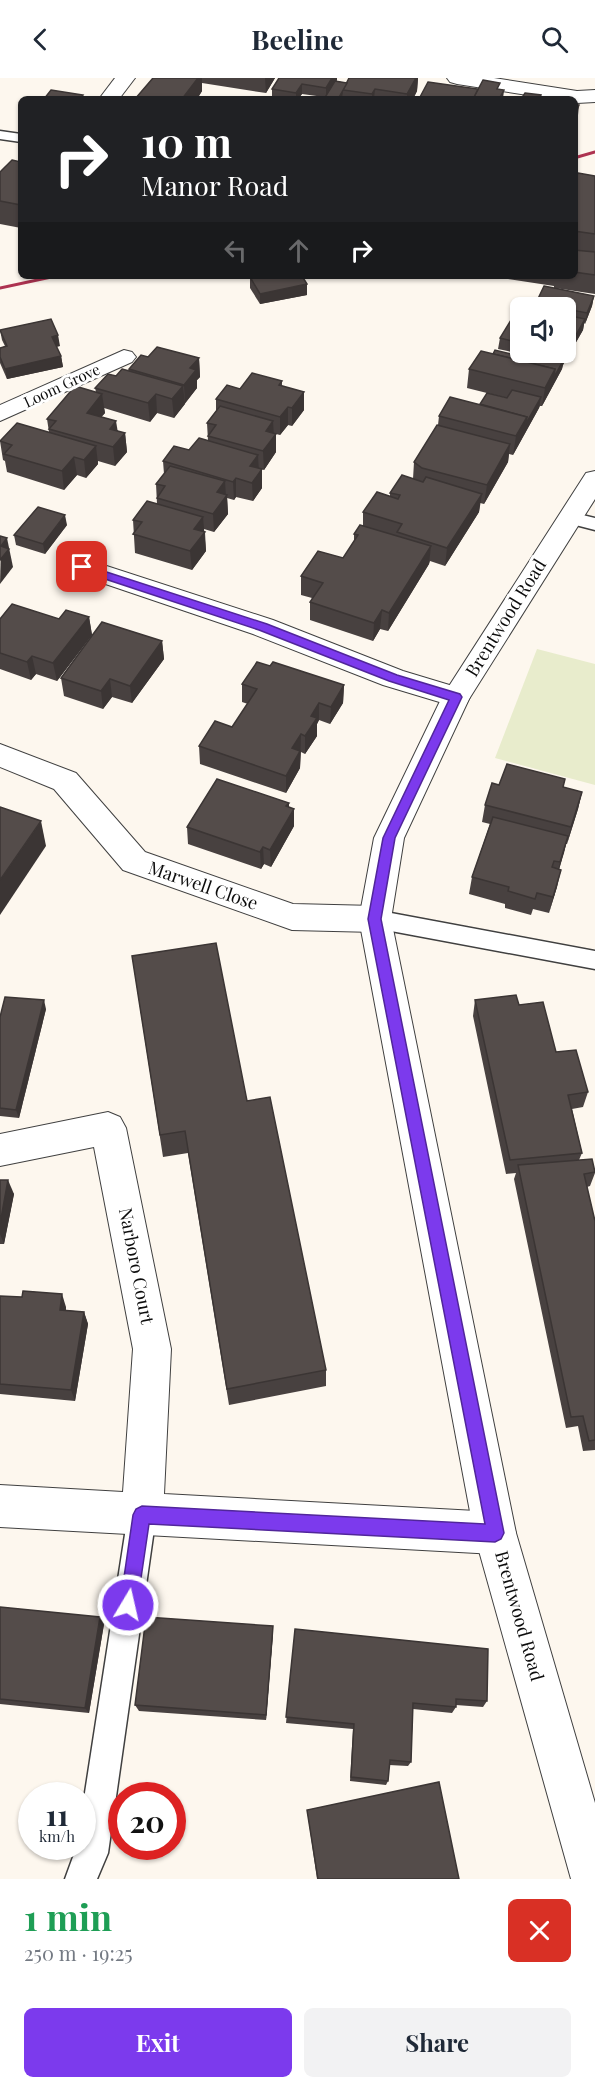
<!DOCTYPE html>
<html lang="en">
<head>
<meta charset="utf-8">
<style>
  body { margin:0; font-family:"Playfair Display",serif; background:#f2f2f3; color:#1f2937; height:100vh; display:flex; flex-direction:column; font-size:22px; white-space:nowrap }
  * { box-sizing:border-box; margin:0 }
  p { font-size:20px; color:#747a83 }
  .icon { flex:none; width:33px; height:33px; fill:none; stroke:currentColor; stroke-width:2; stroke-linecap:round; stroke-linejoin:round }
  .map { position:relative; height:1801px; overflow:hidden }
  .side { display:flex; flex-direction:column; background:#fff; flex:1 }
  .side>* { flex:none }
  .guide { position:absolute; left:18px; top:18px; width:560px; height:183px; border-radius:9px; box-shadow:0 2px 4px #0004; background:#202124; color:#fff; overflow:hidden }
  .controls { position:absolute; left:510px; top:219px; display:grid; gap:12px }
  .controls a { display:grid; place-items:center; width:66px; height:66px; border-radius:9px; background:#fff; box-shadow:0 2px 4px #0004; font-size:30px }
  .speed { position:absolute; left:18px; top:1704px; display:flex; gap:12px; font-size:30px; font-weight:700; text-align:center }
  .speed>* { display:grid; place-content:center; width:78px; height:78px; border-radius:50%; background:#fff; box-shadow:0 2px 4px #0004; line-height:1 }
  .speed small { font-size:15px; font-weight:400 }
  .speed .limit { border:9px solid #d22; background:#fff; color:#111 }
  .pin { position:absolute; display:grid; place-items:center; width:51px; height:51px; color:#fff; margin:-26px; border-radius:12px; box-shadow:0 3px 9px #0006 }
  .me { position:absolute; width:66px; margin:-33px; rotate:9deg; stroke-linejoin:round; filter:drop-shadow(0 0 4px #0008) }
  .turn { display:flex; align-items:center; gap:21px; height:126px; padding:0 24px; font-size:27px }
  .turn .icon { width:78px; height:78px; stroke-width:2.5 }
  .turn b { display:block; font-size:42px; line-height:51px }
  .lanes { display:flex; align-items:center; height:57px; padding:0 24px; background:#0003; justify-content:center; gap:30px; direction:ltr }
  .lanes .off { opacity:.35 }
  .round { display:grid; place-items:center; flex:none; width:63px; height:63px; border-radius:9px; background:#f2f2f3 }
  .head { display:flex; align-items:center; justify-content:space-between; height:102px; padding:0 24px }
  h1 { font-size:36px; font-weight:700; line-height:45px; color:#1e9e55 }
  .primary-button { display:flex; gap:12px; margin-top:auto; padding:12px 24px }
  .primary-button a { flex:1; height:69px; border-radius:9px; background:#7c3aed; color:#fff; font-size:24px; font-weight:700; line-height:69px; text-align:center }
  .primary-button a+a { background:#f2f2f3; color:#1f2937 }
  header { display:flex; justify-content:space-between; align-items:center; height:78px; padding:0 24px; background:#fff; font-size:27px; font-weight:700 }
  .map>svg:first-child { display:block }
</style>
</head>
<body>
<header><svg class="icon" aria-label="back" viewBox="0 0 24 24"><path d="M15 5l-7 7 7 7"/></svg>Beeline<svg class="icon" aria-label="search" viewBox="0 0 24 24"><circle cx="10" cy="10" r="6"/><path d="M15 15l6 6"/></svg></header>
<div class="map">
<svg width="595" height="1801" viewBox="0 0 595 1801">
  <rect width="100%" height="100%" fill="#fdf7ee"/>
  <!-- pitch -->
  <polygon fill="#e8eccc" points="537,571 595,586 595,707 495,680"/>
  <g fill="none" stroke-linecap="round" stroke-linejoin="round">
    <!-- service casing -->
    <g stroke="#404040" stroke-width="3">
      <g id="service">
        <polygon points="0,53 21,56 21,64 0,61"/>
        <polygon points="570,434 595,440 595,452 564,444 561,440 564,436"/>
        <polygon points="375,832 595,873 595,891 375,850 367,847 364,841 367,835"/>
        <polygon points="142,1423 152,1427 156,1437 108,1775 97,1801 65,1801 77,1768 82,1768 82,1734 128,1437 132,1427"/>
      </g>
    </g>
    <!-- minor casing -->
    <g stroke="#404040" stroke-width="2">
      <g id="minor">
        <polygon points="115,0 135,0 119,21 99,21"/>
        <polygon points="447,0 494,0 577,13 595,12 595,24 577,25 574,24 574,21 553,21 457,6 450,4"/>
        <polygon points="124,272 132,274 136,279 132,284 0,343 0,327"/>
        <polygon points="82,480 273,542 403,593 466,612 470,619 466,626 456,629 383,607 253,556 73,495 69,489 73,483"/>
        <polygon points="0,666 76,695 145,774 293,826 375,828 386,832 391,841 386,850 375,854 292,852 123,792 54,711 0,689"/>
        <polygon points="108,1034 120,1039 126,1050 171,1271 164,1416 495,1434 510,1440 516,1455 510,1470 495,1476 0,1449 0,1407 123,1414 133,1271 94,1069 0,1088 0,1056"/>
      </g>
    </g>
    <!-- tertiary casing -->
    <g stroke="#404040" stroke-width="2">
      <polygon id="tertiary" points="595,393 595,421 469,621 404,760 391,841 516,1455 595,1725 595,1801 571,1801 474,1455 359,841 374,760 442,619 586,395"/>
    </g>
    <!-- service -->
    <use href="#service" fill="#fff" fill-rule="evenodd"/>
    <!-- minor -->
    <use href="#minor" fill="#fff" fill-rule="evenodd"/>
    <!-- tertiary -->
    <use href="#tertiary" fill="#fff" fill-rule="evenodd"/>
    <!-- rail -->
    <g stroke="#ae3351" stroke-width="3">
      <polyline points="574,80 595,74"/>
      <polyline points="0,210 56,198"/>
    </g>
  </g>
  <!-- wall -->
  <g fill="#484140">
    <polygon points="153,0 275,0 266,15 202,5 202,13 197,21 135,21"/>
    <polygon points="279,0 337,2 336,3 347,5 366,0 418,0 417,13 413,21 324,21 324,19 302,16 298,21 272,21 272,11"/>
    <polygon points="21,84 21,150 0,146 0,94"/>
    <polygon points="595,98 595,216 555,210 594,218 592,228 585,246 584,245 583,252 563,287 562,291 542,328 540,328 539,330 513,377 509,376 508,384 484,426 480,425 479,434 445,488 430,483 429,486 388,553 380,551 373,563 310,542 310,524 312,520 301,517 301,498 343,480 354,463 354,456 363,448 363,434 390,418 390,415 413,401 414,384 438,347 439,338 480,326 507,320 467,310 469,291 493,276 511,276 512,274 498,271 500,260 520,230 520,274 566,274 566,230 535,230 536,225 554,210 554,208 508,201 509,198 574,198 574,105"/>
    <polygon points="250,199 307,206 307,217 260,226 250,210"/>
    <polygon points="0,252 60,268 56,269 61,278 63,289 7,301 0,285 0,270 5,268 2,262"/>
    <polygon points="148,279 199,280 200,299 197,302 197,310 174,340 157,335 150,344 104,330 105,335 101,339 118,353 125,355 127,374 115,388 98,383 98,386 86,400 77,397 64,412 7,394 5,383 3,382 0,363 49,354 47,341 96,314 95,310 116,298 129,293 129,291"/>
    <polygon points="282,303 282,308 304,314 304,332 292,348 288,347 280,357 276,356 276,374 264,392 258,390 262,391 262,410 253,423 236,419 234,422 227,420 228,436 214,454 204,451 204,454 205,454 206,473 192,492 135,475 133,442 157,426 156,406 164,396 163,383 208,363 207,345 216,333 216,321 240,311"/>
    <polygon points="67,447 45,476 16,467 14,457"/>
    <polygon points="89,539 92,557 57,603 36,596 31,602 0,591 0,541 59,541"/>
    <polygon points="162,563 164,581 132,625 112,619 103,631 64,618 61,600"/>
    <polygon points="270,588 344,607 343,625 330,646 319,642 317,646 317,658 305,676 301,674 300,690 286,715 200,686 199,668 232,649 248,626 242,624 242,606"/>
    <polygon points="499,707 563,709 582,714 578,731 567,766 566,766 559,792 557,809 549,835 533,831 531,837 505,830 505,826 469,816 472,799 490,746 482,744 485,727"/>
    <polygon points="289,729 294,748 271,789 264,786 261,791 188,766 187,749"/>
    <polygon points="132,878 247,1023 326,1292 326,1308 229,1327 188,1075 163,1079"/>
    <polygon points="475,922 519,927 588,1014 583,1029 572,1031 582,1075 579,1082 595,1093 595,1095 590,1108 587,1109 595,1143 595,1372 583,1373 578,1348 566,1350 514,1101 516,1095 506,1096 473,938"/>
    <polygon points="46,931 19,1040 0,1038 0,939"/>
    <polygon points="0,1102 14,1116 4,1166 0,1166"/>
    <polygon points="0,1218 66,1229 66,1232 84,1234 88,1246 75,1323 0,1316"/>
    <polygon points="0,1529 100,1539 104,1546 89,1635 0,1626"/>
    <polygon points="273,1548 273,1555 266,1642 139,1633 135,1627"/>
    <polygon points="295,1551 487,1623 483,1629 456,1627 456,1629 452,1635 413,1631 411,1684 408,1688 389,1687 388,1703 386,1707 350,1703 353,1651 286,1645"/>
    <polygon points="307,1732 459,1801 317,1801"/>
  </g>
  <!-- shaded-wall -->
  <g fill="#3b3534">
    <polygon points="198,0 202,0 202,13 197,21 182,21"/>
    <polygon points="265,0 275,0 266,15"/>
    <polygon points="332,0 337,0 337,2 326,20 326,10"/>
    <polygon points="416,0 418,0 417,13 413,21 407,21 407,16"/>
    <polygon points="302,6 302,16 298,21 296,21 296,15"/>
    <polygon points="375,11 374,21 372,21 372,16"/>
    <polygon points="504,12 503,21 499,21"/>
    <polygon points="343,13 342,21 338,21"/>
    <polygon points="579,27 578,37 574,44 574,34"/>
    <polygon points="307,206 307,217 260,226 260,216"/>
    <polygon points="594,218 592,228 585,246 587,235"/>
    <polygon points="585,241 583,252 563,287 565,276"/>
    <polygon points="58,257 60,268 53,269 52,259"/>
    <polygon points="61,278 63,289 7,301 5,291"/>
    <polygon points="199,280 200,299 197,302 197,310 185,325 184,307 190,290"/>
    <polygon points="564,281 562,291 542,328 545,310 555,291"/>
    <polygon points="183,308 185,326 174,340 172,321"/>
    <polygon points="304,314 304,332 292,348 292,330"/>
    <polygon points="102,316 105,335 89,353 87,335"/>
    <polygon points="156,316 157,335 150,344 148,325"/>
    <polygon points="541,319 539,330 513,377 516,358 527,339"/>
    <polygon points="288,329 288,347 280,357 280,339"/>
    <polygon points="116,343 119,361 110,351"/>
    <polygon points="273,343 274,359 276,356 276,374 264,392 263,373 266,353"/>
    <polygon points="125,355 127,374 115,388 113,369"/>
    <polygon points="510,366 508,384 484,426 487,407"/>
    <polygon points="96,368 98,386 86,400 84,382"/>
    <polygon points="258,377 259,395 250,388"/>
    <polygon points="74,379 77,397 64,412 62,393"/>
    <polygon points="262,391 262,410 253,423 252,405"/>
    <polygon points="236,400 236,419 234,422 233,404"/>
    <polygon points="225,403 226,419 227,417 228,436 214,454 213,436 217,414"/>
    <polygon points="482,416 479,434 445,488 447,470"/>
    <polygon points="65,437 67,447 45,476 43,466"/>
    <polygon points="203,439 206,473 192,492 190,473 194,451"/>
    <polygon points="7,460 13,489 0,506 1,468"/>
    <polygon points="431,468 429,486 388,553 389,535"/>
    <polygon points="382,532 380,551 373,563 374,545"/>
    <polygon points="89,539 92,557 57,603 53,585"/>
    <polygon points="162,563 164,581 132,625 130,608"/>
    <polygon points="32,578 36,596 31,602 27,584"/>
    <polygon points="110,601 112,619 103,631 101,613"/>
    <polygon points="344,607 343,625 330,646 331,629"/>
    <polygon points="319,625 319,642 317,646 317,658 305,676 305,658 311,638"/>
    <polygon points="301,656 300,690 286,715 286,698 292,670"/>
    <polygon points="582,714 578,731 567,766 571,749"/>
    <polygon points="289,725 289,740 294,731 294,748 271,789 270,772 286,728"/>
    <polygon points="41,743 46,768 0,837 0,802"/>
    <polygon points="568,758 564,775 556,801 560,784"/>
    <polygon points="263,769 264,786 261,791 260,774"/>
    <polygon points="561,792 557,809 549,835 553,819"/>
    <polygon points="44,922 46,931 19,1040 16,1032"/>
    <polygon points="8,1102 14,1116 4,1166 0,1156 0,1146"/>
    <polygon points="62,1216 66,1229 64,1244 60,1232"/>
    <polygon points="84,1234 88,1246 75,1323 71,1312"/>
    <polygon points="100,1539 104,1546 89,1635 85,1630"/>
    <polygon points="273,1548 273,1555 266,1642 266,1637"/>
  </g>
  <!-- building -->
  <g fill="#544c4a" stroke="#3b3534" stroke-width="1.5">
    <polygon points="153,0 198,0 182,21 135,21"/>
    <polygon points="279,0 332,0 326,10 302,6 296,15 272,11"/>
    <polygon points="349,0 416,0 407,16 375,11 372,16 343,12"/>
    <polygon points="483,2 500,5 497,11 504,12 499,21 473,21"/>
    <polygon points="335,3 347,5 338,21 324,21"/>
    <polygon points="428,4 478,11 473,21 419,21"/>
    <polygon points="51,12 83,17 80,21 44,21"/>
    <polygon points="525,15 541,17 540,20 543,21 521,21"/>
    <polygon points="574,26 579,27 576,34 574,34"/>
    <polygon points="12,82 21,84 21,127 0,123 0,94"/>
    <polygon points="578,95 595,98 595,156 574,153 574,105"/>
    <polygon points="574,172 595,174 595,197 574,194"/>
    <polygon points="256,198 302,198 307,206 260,216 250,199"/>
    <polygon points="544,208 594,218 587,235 566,231 566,230 559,230 536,225"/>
    <polygon points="519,229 522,230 520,230 520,265 500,260"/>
    <polygon points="566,237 585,241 565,276 558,274 566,274"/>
    <polygon points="51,241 58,257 52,259 61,278 5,291 0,279 0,270 7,268 0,252"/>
    <polygon points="157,269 199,280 190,290 196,292 184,307 129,291 141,277 148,279"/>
    <polygon points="515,269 520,270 520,274 539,274 564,281 554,299 555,291 493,276 495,272 511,276"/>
    <polygon points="481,273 555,291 545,310 469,291"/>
    <polygon points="122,291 183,308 172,321 156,316 148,325 95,310 108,296 116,298"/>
    <polygon points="252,295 282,303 279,307 304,314 292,330 288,329 280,339 216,321 227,307 240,311"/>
    <polygon points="75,308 102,316 87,335 116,343 110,351 125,355 113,369 49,351 56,343 47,341"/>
    <polygon points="512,312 541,319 525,347 527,339 480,326 487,315 507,320"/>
    <polygon points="450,319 527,339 516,358 439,338"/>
    <polygon points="220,328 273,343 266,353 276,356 263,373 208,358 216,347 207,345"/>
    <polygon points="17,345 96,368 84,382 74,379 62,393 4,376 12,367 0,363"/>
    <polygon points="437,347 510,366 487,407 422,390 414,384"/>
    <polygon points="199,360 258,377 250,388 262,391 252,405 236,400 233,404 163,383 174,368 189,372"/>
    <polygon points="170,388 225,403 217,414 227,417 213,436 157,420 165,408 156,406"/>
    <polygon points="402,397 423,404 426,399 482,416 447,470 397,454 402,446 363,434 377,414 398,421 400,417 390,415"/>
    <polygon points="147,423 203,439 194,451 205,454 190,473 133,456 142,444 133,442"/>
    <polygon points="38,429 65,437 43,466 14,457"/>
    <polygon points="360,447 431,468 389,535 382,532 374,545 310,524 323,505 301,498 318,473 343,480 358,457 354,456"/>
    <polygon points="0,458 7,460 1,468 9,471 0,482"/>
    <polygon points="12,526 59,541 66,532 89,539 53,585 32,578 27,584 0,575 0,541"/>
    <polygon points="102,544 162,563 130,608 110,601 101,613 61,600"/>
    <polygon points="257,584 270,588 273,584 344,607 331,629 319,625 311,638 317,640 305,658 301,656 292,670 300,673 286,698 199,668 215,643 232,649 257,611 242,606"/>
    <polygon points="507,686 565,701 563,709 582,714 571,749 485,727 492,705 499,707"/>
    <polygon points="217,701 289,725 286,728 294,731 270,772 263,769 260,774 187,749"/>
    <polygon points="0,729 41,743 0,802"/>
    <polygon points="493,739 568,758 560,784 554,783 552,789 561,792 553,819 537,815 535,821 508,813 509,809 472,799"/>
    <polygon points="216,865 247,1023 270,1019 326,1292 227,1311 185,1053 160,1057 132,878"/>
    <polygon points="516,917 519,927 543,924 556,974 576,972 588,1014 568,1017 582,1075 510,1082 475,922"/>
    <polygon points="5,919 44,922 16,1032 0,1030 0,939"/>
    <polygon points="592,1081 595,1094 584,1096 595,1143 595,1362 589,1363 583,1338 571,1339 518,1087"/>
    <polygon points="0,1102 8,1102 0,1146"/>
    <polygon points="23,1213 62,1216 60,1232 84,1234 71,1312 0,1306 0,1218 22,1219"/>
    <polygon points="0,1529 100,1539 85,1630 0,1621"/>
    <polygon points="146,1539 273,1548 266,1637 135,1627"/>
    <polygon points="295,1551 488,1571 487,1623 456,1621 456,1629 413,1625 411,1684 390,1682 388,1703 351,1699 354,1646 286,1639"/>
    <polygon points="439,1704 459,1801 318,1801 307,1732"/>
  </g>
  <!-- route -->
  <polygon fill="#7c3aed" stroke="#51269a" stroke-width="1.5" points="82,486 267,546 397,597 460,616 462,619 395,760 381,841 504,1455 501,1461 495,1464 149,1446 137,1527 135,1533 128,1536 122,1533 120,1527 133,1437 136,1431 142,1428 485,1446 368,841 383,760 449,622 389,603 259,552 78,492 76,489"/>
  <g text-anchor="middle" stroke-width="6" stroke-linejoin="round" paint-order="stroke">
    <!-- far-street labels -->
    <g font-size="15" fill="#0d0d0d" stroke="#fff">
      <text transform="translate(62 308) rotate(-25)" y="5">Loom Grove</text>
    </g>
    <!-- street labels -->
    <g font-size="18" fill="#0d0d0d" stroke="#fff">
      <text transform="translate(506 540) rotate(-58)" y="6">Brentwood Road</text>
      <text transform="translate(203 808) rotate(19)" y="6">Marwell Close</text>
      <text transform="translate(136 1188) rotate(79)" y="6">Narboro Court</text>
      <text transform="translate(519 1538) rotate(74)" y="6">Brentwood Road</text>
    </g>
  </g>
</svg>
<div class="controls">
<a><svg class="icon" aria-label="sound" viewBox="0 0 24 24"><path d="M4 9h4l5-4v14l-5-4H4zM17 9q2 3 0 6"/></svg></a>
</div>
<div class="speed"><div>11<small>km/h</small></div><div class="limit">20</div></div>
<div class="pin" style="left:82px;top:489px;background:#d93025"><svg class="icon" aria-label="arrive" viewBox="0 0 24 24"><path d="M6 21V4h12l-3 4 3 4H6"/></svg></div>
<svg class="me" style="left:128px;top:1527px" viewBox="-20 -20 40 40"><circle r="17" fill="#7c3aed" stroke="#fff" stroke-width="3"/><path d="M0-11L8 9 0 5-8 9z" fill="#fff"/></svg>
<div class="guide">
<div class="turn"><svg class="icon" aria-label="right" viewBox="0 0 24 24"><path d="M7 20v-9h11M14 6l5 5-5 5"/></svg><div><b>10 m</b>Manor Road</div></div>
<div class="lanes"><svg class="icon off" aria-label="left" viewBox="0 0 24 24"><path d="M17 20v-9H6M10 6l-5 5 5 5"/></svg><svg class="icon off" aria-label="ahead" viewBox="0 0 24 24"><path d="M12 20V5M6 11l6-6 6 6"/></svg><svg class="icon" aria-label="right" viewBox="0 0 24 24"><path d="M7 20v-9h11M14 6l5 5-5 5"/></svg></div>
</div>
</div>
<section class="side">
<div class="head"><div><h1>1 min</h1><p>250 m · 19:25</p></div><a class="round" style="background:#d93025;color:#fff"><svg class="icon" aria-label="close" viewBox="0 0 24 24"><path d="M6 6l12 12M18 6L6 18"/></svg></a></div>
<div class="primary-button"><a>Exit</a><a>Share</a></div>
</section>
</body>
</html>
